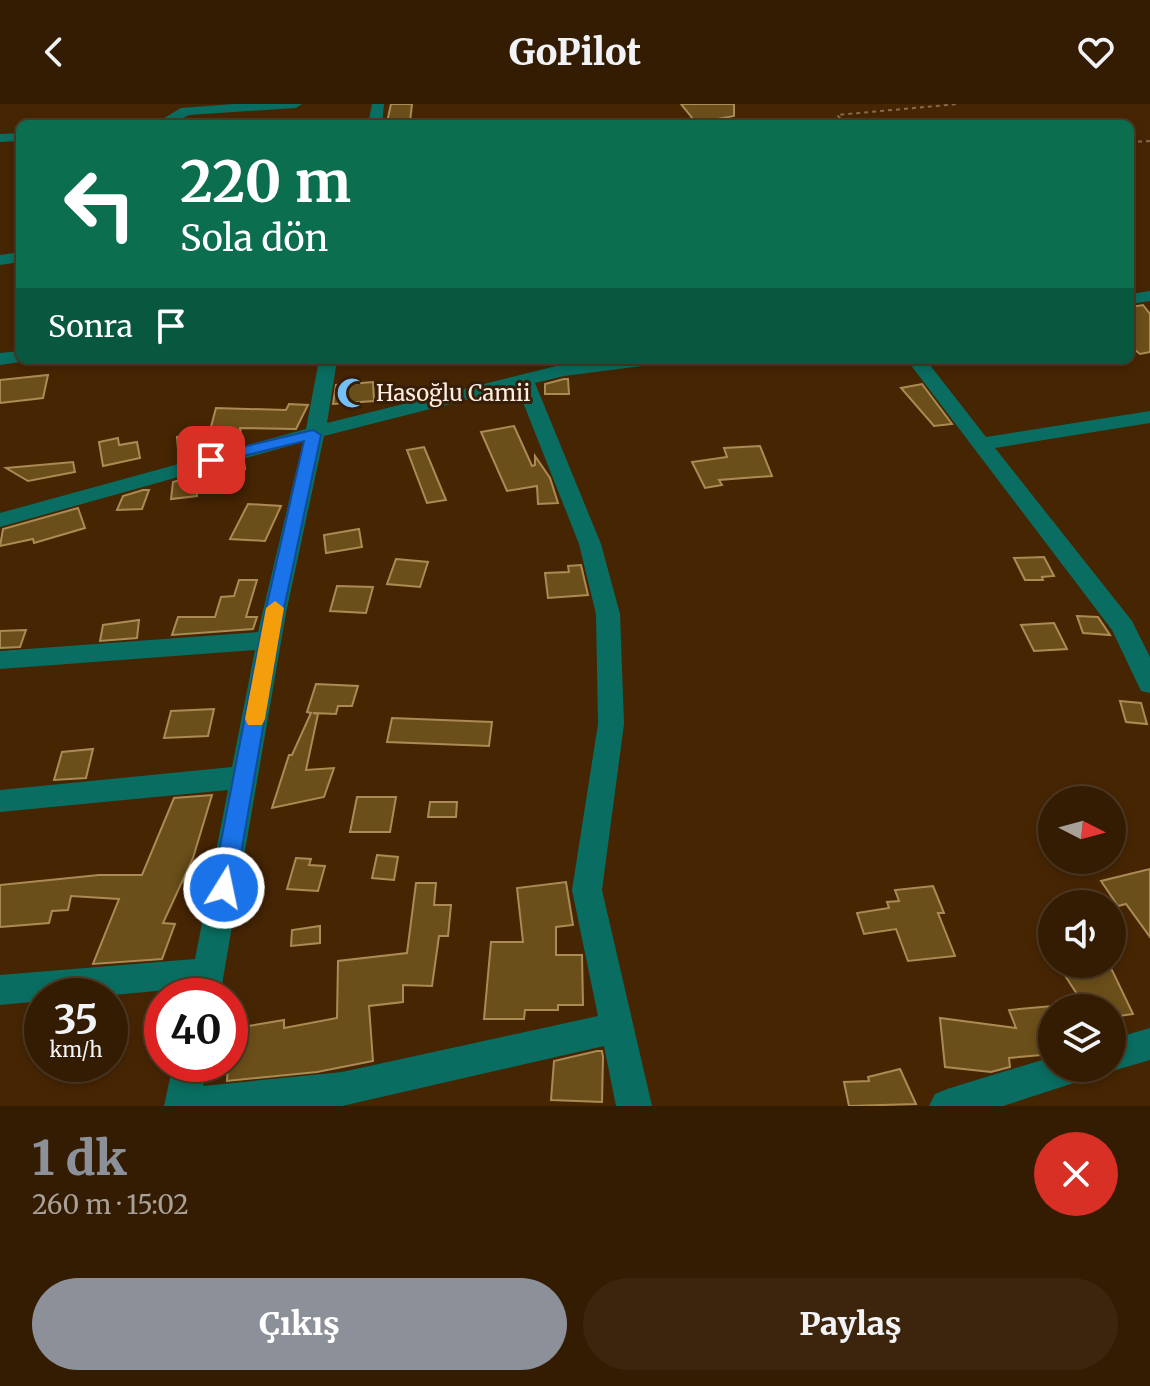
<!DOCTYPE html>
<html lang="tr">
<head>
<meta charset="utf-8">
<style>
  body { margin:0; font-family:Merriweather,serif; background:#3c250c; color:#f1f3f6; height:100vh; display:flex; flex-direction:column; font-size:30px; white-space:nowrap }
  * { box-sizing:border-box; margin:0 }
  p { font-size:26px; color:#a9a199 }
  .icon { flex:none; width:44px; height:44px; fill:none; stroke:currentColor; stroke-width:2; stroke-linecap:round; stroke-linejoin:round }
  .map { position:relative; height:1002px; overflow:hidden }
  .sheet { display:flex; flex-direction:column; background:#341c02; flex:1 }
  .sheet>* { flex:none }
  .hud { position:absolute; left:16px; top:16px; width:1118px; height:244px; border-radius:12px; box-shadow:0 4px 12px #0003,0 0 0 2px #4e3a24; background:#0b6e4f; color:#fff; overflow:hidden }
  .needle { width:52px; rotate:96deg }
  .tools { position:absolute; left:1038px; top:682px; display:grid; gap:16px }
  .tools a { display:grid; place-items:center; width:88px; height:88px; border-radius:50%; background:#341c02; box-shadow:0 4px 12px #0003,0 0 0 2px #4e3a24; font-size:40px }
  .speed { position:absolute; left:24px; top:874px; display:flex; gap:16px; font-size:40px; font-weight:700; text-align:center }
  .speed>* { display:grid; place-content:center; width:104px; height:104px; border-radius:50%; background:#341c02; box-shadow:0 4px 12px #0003,0 0 0 2px #4e3a24; line-height:1 }
  .speed small { font-size:20px; font-weight:400 }
  .speed .limit { border:12px solid #d22; background:#fff; color:#111 }
  .pin { position:absolute; display:grid; place-items:center; width:68px; height:68px; color:#fff; margin:-34px; border-radius:16px; box-shadow:0 4px 12px #0006 }
  .me { position:absolute; width:88px; margin:-44px; rotate:10deg; stroke-linejoin:round; filter:drop-shadow(0 0 6px #0008) }
  .turn { display:flex; align-items:center; gap:28px; height:168px; padding:0 32px; font-size:36px }
  .turn .icon { width:104px; height:104px; stroke-width:2.5 }
  .turn b { display:block; font-size:56px; line-height:68px }
  .then { display:flex; align-items:center; height:76px; padding:0 32px; background:#0003; gap:16px; font-size:30px }
  .round { display:grid; place-items:center; flex:none; width:84px; height:84px; border-radius:42px; background:#3c250c }
  .head { display:flex; align-items:center; justify-content:space-between; height:136px; padding:0 32px }
  h1 { font-size:48px; font-weight:800; line-height:60px; color:#8c9099 }
  .button { display:flex; gap:16px; margin-top:auto; padding:16px 32px }
  .button a { flex:1; height:92px; border-radius:48px; background:#8c9099; color:#fff; font-size:32px; font-weight:800; line-height:92px; text-align:center }
  .button a+a { background:#3c250c; color:#f1f3f6 }
  header { display:flex; justify-content:space-between; align-items:center; height:104px; padding:0 32px; background:#341c02; font-size:36px; font-weight:800 }
  .map>svg:first-child { display:block }
</style>
</head>
<body>
<header><svg class="icon" aria-label="back" viewBox="0 0 24 24"><path d="M15 5l-7 7 7 7"/></svg>GoPilot<svg class="icon" aria-label="heart" viewBox="0 0 24 24"><path d="M12 20l-8-8c-3-5 5-10 8-4 3-6 11-1 8 4z"/></svg></header>
<div class="map">
<svg width="1150" height="1002" viewBox="0 0 1150 1002">
  <rect width="100%" height="100%" fill="#462503"/>
  <!-- building -->
  <g fill="#6b4f1a" stroke="#ab8b53" stroke-width="2">
    <polygon points="391,0 412,0 410,18 387,18"/>
    <polygon points="681,0 734,0 734,12 712,16 714,20 697,20"/>
    <polygon points="1143,201 1150,210 1150,248 1140,250 1130,242 1130,203"/>
    <polygon points="48,271 43,294 0,299 0,276"/>
    <polygon points="564,275 568,275 569,290 545,290 545,280"/>
    <polygon points="373,278 374,297 333,300 336,281"/>
    <polygon points="922,280 952,320 934,322 901,284"/>
    <polygon points="289,300 308,301 296,325 240,324 242,339 179,357 177,333 209,330 216,304 286,306"/>
    <polygon points="514,322 532,362 535,361 535,352 550,374 558,399 538,400 537,382 507,387 481,328"/>
    <polygon points="118,334 119,341 137,338 140,354 103,362 99,338"/>
    <polygon points="760,342 772,372 719,376 722,381 705,384 692,358 727,353 724,344"/>
    <polygon points="424,343 446,396 427,399 407,346"/>
    <polygon points="73,358 75,368 28,377 6,364"/>
    <polygon points="244,358 245,365 198,377 197,392 171,395 173,378"/>
    <polygon points="143,386 149,386 142,405 117,406 123,392"/>
    <polygon points="248,400 281,402 265,437 230,435"/>
    <polygon points="78,404 85,424 34,439 33,435 0,442 3,425"/>
    <polygon points="359,425 362,443 326,449 324,431"/>
    <polygon points="1044,453 1054,472 1042,473 1043,476 1025,476 1014,454"/>
    <polygon points="396,455 428,458 420,483 387,480"/>
    <polygon points="581,461 588,491 548,494 545,469 569,468 568,462"/>
    <polygon points="239,476 257,476 246,513 257,513 253,525 172,531 178,513 215,513 221,493 234,492"/>
    <polygon points="337,482 373,483 366,509 330,507"/>
    <polygon points="1077,512 1098,513 1110,531 1083,529"/>
    <polygon points="139,516 137,534 100,537 103,521"/>
    <polygon points="1054,519 1067,545 1034,547 1021,521"/>
    <polygon points="26,526 20,543 0,544 0,527"/>
    <polygon points="316,580 358,582 352,602 338,602 336,610 313,609 318,610 306,666 334,664 324,693 272,704 289,651 292,651 311,609 307,608"/>
    <polygon points="1120,597 1141,599 1147,620 1126,618"/>
    <polygon points="214,605 208,632 164,634 171,607"/>
    <polygon points="392,614 492,618 489,642 387,638"/>
    <polygon points="93,645 86,674 54,676 62,648"/>
    <polygon points="212,691 193,754 163,819 175,820 162,855 93,860 119,795 71,792 68,806 52,807 49,819 0,823 0,781 99,771 142,771 174,694"/>
    <polygon points="357,693 396,693 390,728 350,728"/>
    <polygon points="430,698 457,698 456,713 428,713"/>
    <polygon points="377,751 398,753 394,776 372,774"/>
    <polygon points="296,754 311,755 309,761 325,762 318,787 287,785"/>
    <polygon points="1150,765 1150,833 1126,800 1118,802 1101,777"/>
    <polygon points="566,778 573,821 556,823 556,851 582,851 583,901 558,901 558,906 525,906 524,915 484,915 491,838 523,838 517,784"/>
    <polygon points="416,779 436,779 434,801 451,801 448,832 439,832 432,882 403,881 403,898 369,902 373,957 317,968 227,977 230,925 284,916 284,924 337,914 338,857 407,849"/>
    <polygon points="933,782 944,809 938,809 955,852 908,857 896,825 864,830 857,809 889,804 887,798 899,797 895,786"/>
    <polygon points="320,822 320,839 291,842 292,826"/>
    <polygon points="1111,865 1112,866 1133,910 1112,913 1112,904 1086,904 1064,870"/>
    <polygon points="1052,902 1052,950 1009,954 1010,963 991,968 945,963 940,914 1016,924 1009,906"/>
    <polygon points="597,947 602,947 603,953 602,998 551,996 554,957"/>
    <polygon points="900,965 916,1000 849,1002 844,978 869,977 868,973"/>
  </g>
  <g fill="none" stroke-linecap="round" stroke-linejoin="round">
    <!-- path -->
    <g stroke="#866a4f" stroke-width="2" stroke-dasharray="4 4" stroke-linecap="butt">
      <polyline points="846,20 837,11 958,0"/>
      <polyline points="1130,38 1150,37"/>
    </g>
    <!-- minor -->
    <g fill="#096e61" fill-rule="evenodd">
      <polygon points="234,0 302,0 296,4 189,11 171,20 154,20 181,4"/>
      <polygon points="372,0 384,0 382,20 368,20"/>
      <polygon points="20,29 20,37 0,38 0,30"/>
      <polygon points="20,148 20,158 0,161 0,151"/>
      <polygon points="1150,187 1150,197 1130,200 1130,190"/>
      <polygon points="20,247 20,256 27,257 0,261 0,249"/>
      <polygon points="319,256 337,256 327,319 564,260 598,256 651,256 642,262 564,272 535,279 601,440 620,510 624,620 602,786 652,1002 616,1002 604,942 342,1002 164,1002 173,960 207,960 203,982 342,968 598,912 572,786 598,620 596,510 579,440 517,283 324,332 286,509 220,892 188,892 189,884 102,892 42,892 42,897 0,901 0,871 195,855 228,686 0,708 0,686 232,663 255,546 0,565 0,547 258,528 303,338 0,423 0,409 306,325"/>
      <polygon points="907,256 926,256 986,333 1150,307 1150,319 995,344 1132,517 1150,553 1150,589 1141,587 1112,526"/>
      <polygon points="1150,924 1150,956 1112,967 1104,964 1112,964 1112,935"/>
      <polygon points="1052,953 1052,964 1088,964 1083,976 1003,1002 929,1002 935,990 947,985"/>
    </g>
  </g>
  <!-- route -->
  <polygon fill="#1a73e8" stroke="#114b97" stroke-width="2" points="313,326 321,331 283,509 235,784 232,791 224,794 216,791 212,784 265,509 304,337 211,360 203,356 205,352"/>
  <!-- slow -->
  <polygon fill="#f59e0b" points="275,497 284,504 265,615 262,621 248,621 245,615 266,504"/>
  <!-- icons -->
  <defs>
    <g id="mosque-bare" transform="scale(2.4)"><path d="M3.5-4.9A6 6 0 1 0 3.5 4.9A5 5 0 1 1 3.5-4.9Z" fill="#74c0f6" stroke="#361e08" stroke-width="2.5" paint-order="stroke"/></g>
  </defs>
  <g fill-rule="evenodd">
    <use href="#mosque-bare" x="352" y="289"/>
  </g>
  <g text-anchor="middle" stroke-width="6" stroke-linejoin="round" paint-order="stroke">
    <!-- poi labels -->
    <g font-size="22" fill="#ffeee1" stroke="#361e08" text-anchor="start">
      <text x="376" y="297">Hasoğlu Camii</text>
    </g>
  </g>
</svg>
<div class="tools">
<a><svg class="needle" viewBox="-14 -14 28 28"><path d="M0-13l5 13h-10z" fill="#e53935"/><path d="M0 13l5-13h-10z" fill="#a9a199"/></svg></a>
<a><svg class="icon" aria-label="sound" viewBox="0 0 24 24"><path d="M4 9h4l5-4v14l-5-4H4zM17 9q2 3 0 6"/></svg></a>
<a><svg class="icon" aria-label="layers" viewBox="0 0 24 24"><path d="M12 4l9 5-9 5-9-5zM3 14l9 5 9-5"/></svg></a>
</div>
<div class="speed"><div>35<small>km/h</small></div><div class="limit">40</div></div>
<div class="pin" style="left:211px;top:356px;background:#d93025"><svg class="icon" aria-label="arrive" viewBox="0 0 24 24"><path d="M6 21V4h12l-3 4 3 4H6"/></svg></div>
<svg class="me" style="left:224px;top:784px" viewBox="-20 -20 40 40"><circle r="17" fill="#1a73e8" stroke="#fff" stroke-width="3"/><path d="M0-11L8 9 0 5-8 9z" fill="#fff"/></svg>
<div class="hud">
<div class="turn"><svg class="icon" aria-label="left" viewBox="0 0 24 24"><path d="M17 20v-9H6M10 6l-5 5 5 5"/></svg><div><b>220 m</b>Sola dön</div></div>
<div class="then">Sonra<svg class="icon" aria-label="arrive" viewBox="0 0 24 24"><path d="M6 21V4h12l-3 4 3 4H6"/></svg></div>
</div>
</div>
<section class="sheet">
<div class="head"><div><h1>1 dk</h1><p>260 m · 15:02</p></div><a class="round" style="background:#d93025;color:#fff"><svg class="icon" aria-label="close" viewBox="0 0 24 24"><path d="M6 6l12 12M18 6L6 18"/></svg></a></div>
<div class="button"><a>Çıkış</a><a>Paylaş</a></div>
</section>
</body>
</html>
